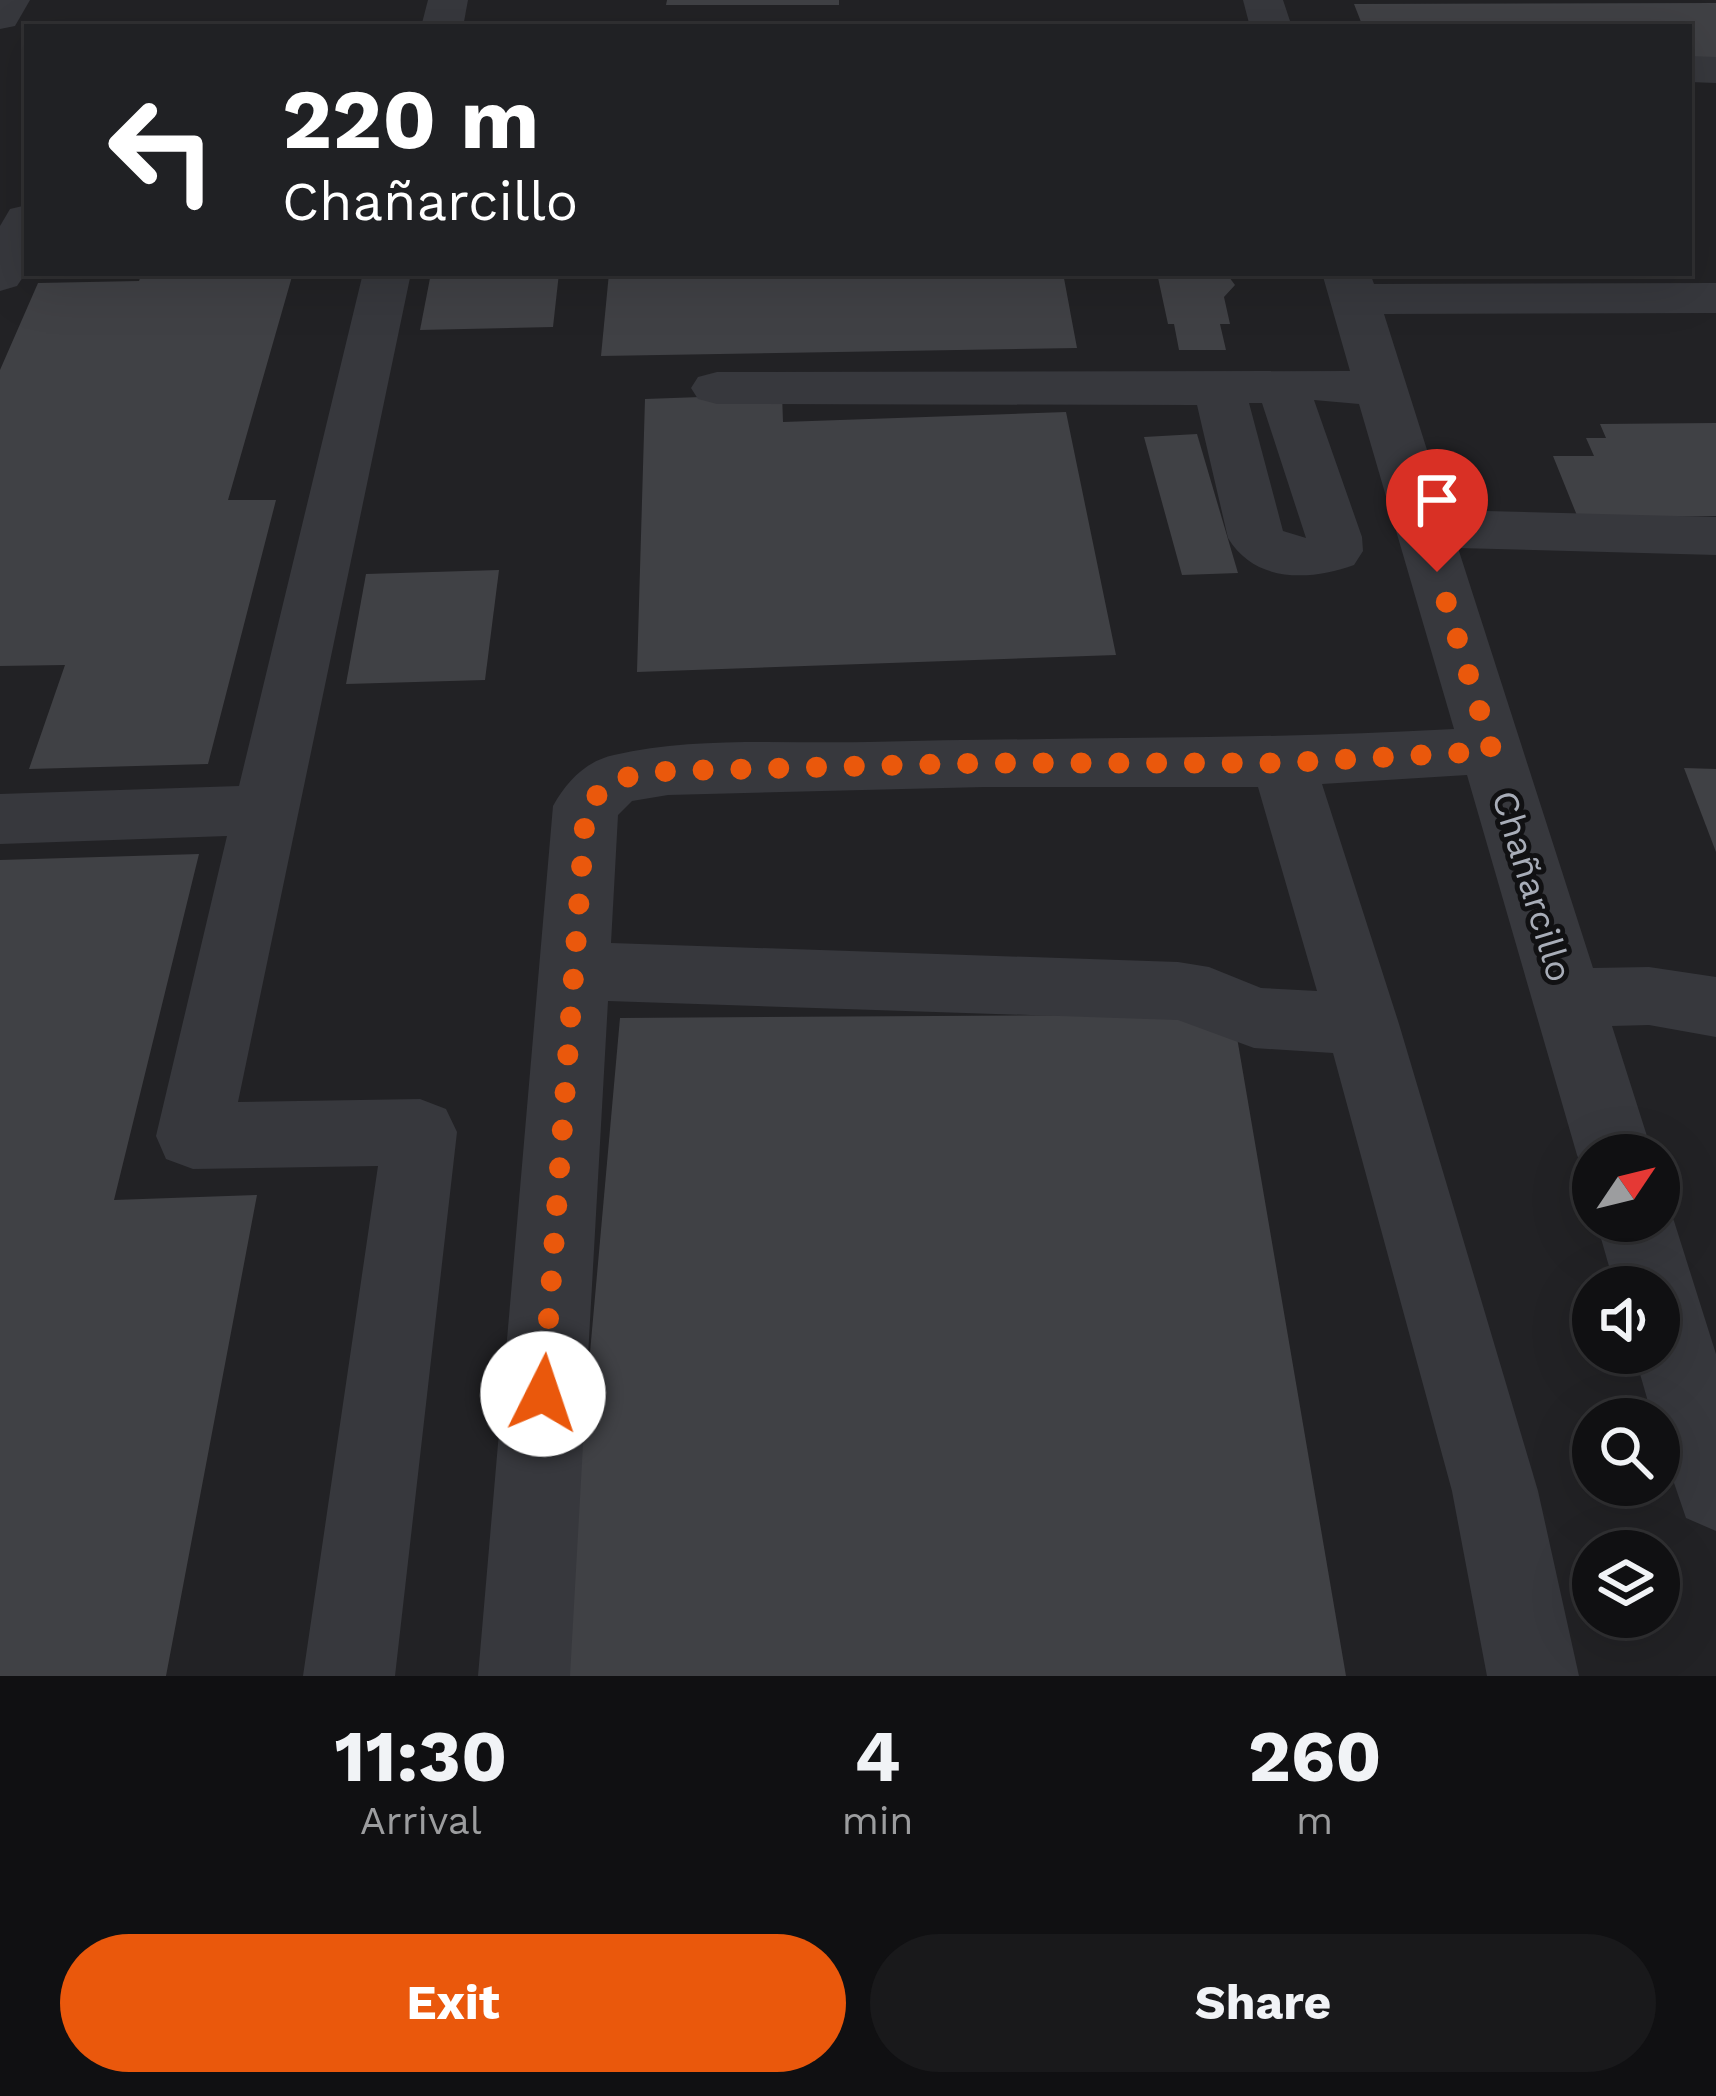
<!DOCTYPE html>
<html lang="en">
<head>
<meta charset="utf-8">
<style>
  body { margin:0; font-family:"Work Sans",sans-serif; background:#19191b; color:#f1f3f6; height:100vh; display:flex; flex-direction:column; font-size:45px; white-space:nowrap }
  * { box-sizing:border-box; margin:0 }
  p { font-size:39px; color:#9c9d9f }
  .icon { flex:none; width:66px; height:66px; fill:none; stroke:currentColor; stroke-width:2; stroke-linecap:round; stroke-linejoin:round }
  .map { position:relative; height:1676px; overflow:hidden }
  .details { display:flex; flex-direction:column; background:#101012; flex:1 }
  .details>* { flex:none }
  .top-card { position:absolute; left:24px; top:24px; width:1668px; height:252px; border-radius:0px; box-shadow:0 12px 48px #0002,0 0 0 3px #303032; background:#202124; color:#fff; overflow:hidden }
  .needle { width:78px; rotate:55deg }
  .fabs { position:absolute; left:1572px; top:1134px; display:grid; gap:24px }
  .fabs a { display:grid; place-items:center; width:108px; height:108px; border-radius:50%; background:#101012; box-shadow:0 12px 48px #0002,0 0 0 3px #303032; font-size:60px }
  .pin { position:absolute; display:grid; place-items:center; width:102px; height:102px; color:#fff; margin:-123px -51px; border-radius:50% 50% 50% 0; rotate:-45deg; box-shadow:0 0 12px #0007 }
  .pin .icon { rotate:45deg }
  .me { position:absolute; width:132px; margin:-66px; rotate:4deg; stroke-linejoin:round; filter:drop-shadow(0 0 9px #0008) }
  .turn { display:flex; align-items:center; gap:42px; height:252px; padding:0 60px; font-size:54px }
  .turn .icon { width:156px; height:156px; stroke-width:2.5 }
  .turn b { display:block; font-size:84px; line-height:102px }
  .eta { display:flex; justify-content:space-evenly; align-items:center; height:204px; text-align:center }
  .eta b { font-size:72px; font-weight:700; line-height:84px }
  .primary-button { display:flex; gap:24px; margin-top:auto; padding:24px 60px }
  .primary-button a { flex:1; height:138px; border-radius:72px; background:#ea580c; color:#fff; font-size:48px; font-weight:700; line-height:138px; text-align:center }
  .primary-button a+a { background:#19191b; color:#f1f3f6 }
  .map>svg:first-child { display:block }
</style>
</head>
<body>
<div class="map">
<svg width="1716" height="1676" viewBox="0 0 1716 1676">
  <rect width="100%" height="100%" fill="#161618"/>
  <!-- built -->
  <path fill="#222225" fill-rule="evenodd" d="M0,0H1716V1676H0ZM27,27H1689V273H27ZM1593,1155H1659V1221H1593ZM1593,1287H1659V1353H1593ZM1593,1419H1659V1485H1593ZM1593,1551H1659V1617H1593Z"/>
  <!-- building -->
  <g fill="#404145">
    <polygon points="667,0 839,0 839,5 666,5"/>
    <polygon points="1716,3 1716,66 1689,66 1689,27 1363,27 1354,4"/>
    <polygon points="652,23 735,23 735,27 651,27"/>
    <polygon points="142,273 293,273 228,500 276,500 208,764 29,769 65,665 0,666 0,370 38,283 139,281"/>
    <polygon points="431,273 559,273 553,327 420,330"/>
    <polygon points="609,273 1063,273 1077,348 601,356"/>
    <polygon points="1157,273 1229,277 1235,285 1224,297 1230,324 1220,324 1226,350 1179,350 1174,324 1168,324"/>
    <polygon points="782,394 783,422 1066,412 1116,655 637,672 645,399"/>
    <polygon points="1716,423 1716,516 1578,518 1553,456 1594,456 1586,438 1606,438 1600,424"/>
    <polygon points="1197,434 1238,573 1182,575 1144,437"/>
    <polygon points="499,570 485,680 346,684 366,574"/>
    <polygon points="1684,768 1716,769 1716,852"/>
    <polygon points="199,854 114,1200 257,1195 166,1676 0,1676 0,860"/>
    <polygon points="1233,1014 1346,1676 561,1676 620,1018"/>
  </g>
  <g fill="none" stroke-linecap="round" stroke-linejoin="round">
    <!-- minor -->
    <g fill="#37383d" fill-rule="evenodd">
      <polygon points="0,0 30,0 15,26 0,29"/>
      <polygon points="428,0 468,0 463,27 421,27"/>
      <polygon points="1243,0 1283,0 1292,27 1250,27"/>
      <polygon points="1689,56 1716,57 1716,83 1689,82"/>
      <polygon points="27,205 27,271 17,286 0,291 0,226 10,209"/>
      <polygon points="363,273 411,273 238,1102 420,1099 446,1109 457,1132 395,1676 303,1676 378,1166 193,1169 166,1159 156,1136 227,836 0,844 0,794 239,786"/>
      <path d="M1322,273H1370L1374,284L1716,283V313L1384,314L1446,510L1716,517V555L1458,548L1593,968L1649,967L1716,977V1037L1649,1025L1612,1026L1653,1155H1593V1181L1588,1179L1577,1155L1467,775L1322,784L1399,1024L1538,1491L1579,1676H1487L1452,1491L1333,1053L1254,1048L1178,1020L608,1001L570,1676H478L553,806C567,781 586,761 614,755C695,736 786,744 869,742C1064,737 1259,740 1454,729L1359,404L1314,400L1362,537L1363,551L1354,565C1310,581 1255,583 1228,538L1197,405L717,404L698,399L691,388L698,377L717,372L1350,371ZM1249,403H1262L1306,538L1283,531ZM984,787H1258L1317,991L1261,988L1209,967L1178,962L611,943L618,815L632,801L668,795Z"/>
      <polygon points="1659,1195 1674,1221 1716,1354 1716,1531 1686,1518 1659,1439 1659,1419 1653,1419 1634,1353 1659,1353 1659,1287 1615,1287 1596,1221 1659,1221"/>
    </g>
  </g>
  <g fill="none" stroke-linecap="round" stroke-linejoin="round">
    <!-- route -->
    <polyline stroke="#ea580c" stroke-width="21" stroke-dasharray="0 37.8" points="543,1394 586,806 614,779 668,771 984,763 1282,763 1492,751 1437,572"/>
  </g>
  <g text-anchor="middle" stroke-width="10" stroke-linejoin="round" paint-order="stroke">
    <!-- street labels -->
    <g font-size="36" fill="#a8adb8" stroke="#111113">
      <text transform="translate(1533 886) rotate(73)" y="13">Chañarcillo</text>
    </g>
  </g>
</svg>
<div class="fabs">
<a><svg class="needle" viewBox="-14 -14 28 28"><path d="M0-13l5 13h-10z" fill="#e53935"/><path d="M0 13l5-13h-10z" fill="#9c9d9f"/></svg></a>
<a><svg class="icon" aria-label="sound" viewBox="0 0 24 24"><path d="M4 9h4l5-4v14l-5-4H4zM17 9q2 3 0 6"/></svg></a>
<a><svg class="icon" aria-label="search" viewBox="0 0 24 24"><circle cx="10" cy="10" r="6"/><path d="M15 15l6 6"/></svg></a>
<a><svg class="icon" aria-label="layers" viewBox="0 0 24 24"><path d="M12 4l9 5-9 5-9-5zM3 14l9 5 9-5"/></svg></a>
</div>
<div class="pin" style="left:1437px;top:572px;background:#d93025"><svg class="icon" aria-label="arrive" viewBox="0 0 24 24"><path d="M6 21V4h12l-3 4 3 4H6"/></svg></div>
<svg class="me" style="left:543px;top:1394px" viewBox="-20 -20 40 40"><circle r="19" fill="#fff"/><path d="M0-13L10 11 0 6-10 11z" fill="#ea580c"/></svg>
<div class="top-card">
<div class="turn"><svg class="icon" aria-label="left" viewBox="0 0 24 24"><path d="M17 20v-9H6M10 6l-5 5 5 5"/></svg><div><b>220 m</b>Chañarcillo</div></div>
</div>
</div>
<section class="details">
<div class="eta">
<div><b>11:30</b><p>Arrival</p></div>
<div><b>4</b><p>min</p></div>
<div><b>260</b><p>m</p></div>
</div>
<div class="primary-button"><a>Exit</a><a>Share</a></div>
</section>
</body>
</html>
